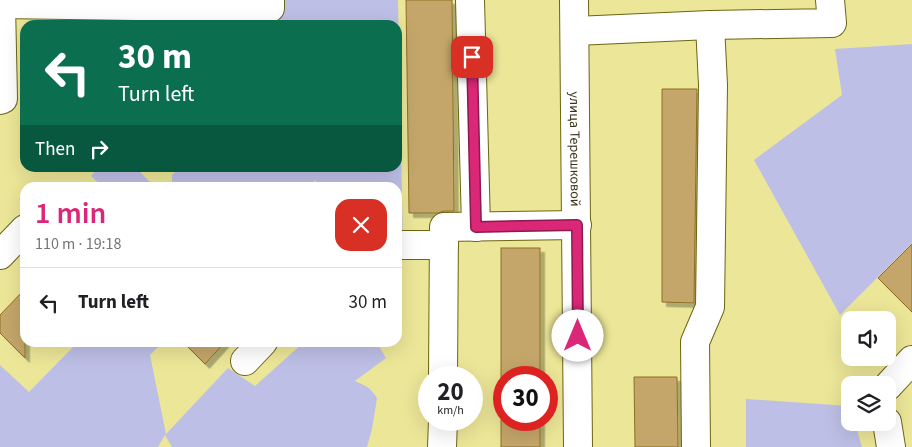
<!DOCTYPE html>
<html lang="en">
<head>
<meta charset="utf-8">
<style>
  body { margin:0; font-family:"Source Sans 3",sans-serif; background:#f2f2f2; color:#202124; height:100vh; display:flex; flex-direction:column; font-size:19px; white-space:nowrap }
  * { box-sizing:border-box; margin:0 }
  p { font-size:16px; color:#757577 }
  .icon { flex:none; width:28px; height:28px; fill:none; stroke:currentColor; stroke-width:2; stroke-linecap:round; stroke-linejoin:round }
  .map { position:relative; flex:1; overflow:hidden }
  .details { position:absolute; left:20px; top:182px; width:382px; height:165px; display:flex; flex-direction:column; background:#fff; border-radius:15px; box-shadow:0 5px 20px #0002 }
  .details>* { flex:none }
  .top-card { position:absolute; left:20px; top:20px; width:382px; height:152px; border-radius:15px; box-shadow:0 5px 20px #0002; background:#0b6e4f; color:#fff; overflow:hidden }
  .controls { position:absolute; left:841px; top:311px; display:grid; gap:10px }
  .controls a { display:grid; place-items:center; width:55px; height:55px; border-radius:10px; background:#fff; box-shadow:0 5px 20px #0002; font-size:25px }
  .speed { position:absolute; left:418px; top:366px; display:flex; gap:10px; font-size:25px; font-weight:700; text-align:center }
  .speed>* { display:grid; place-content:center; width:65px; height:65px; border-radius:50%; background:#fff; box-shadow:0 5px 20px #0002; line-height:1 }
  .speed small { font-size:12px; font-weight:400 }
  .speed .limit { border:8px solid #d22; background:#fff; color:#111 }
  .pin { position:absolute; display:grid; place-items:center; width:42px; height:42px; color:#fff; margin:-21px; border-radius:10px; box-shadow:0 2px 8px #0006 }
  .me { position:absolute; width:55px; margin:-28px; rotate:0deg; stroke-linejoin:round; filter:drop-shadow(0 0 4px #0008) }
  .turn { display:flex; align-items:center; gap:18px; height:105px; padding:0 15px; font-size:22px }
  .turn .icon { width:65px; height:65px; stroke-width:2.5 }
  .turn b { display:block; font-size:35px; line-height:42px }
  .then { display:flex; align-items:center; height:48px; padding:0 15px; background:#0003; gap:10px; font-size:19px }
  .round { display:grid; place-items:center; flex:none; width:52px; height:52px; border-radius:15px; background:#f2f2f2 }
  .head { display:flex; align-items:center; justify-content:space-between; height:85px; padding:0 15px }
  h1 { font-size:30px; font-weight:600; line-height:38px; color:#db2777 }
  ul { padding:0; list-style:none }
  li { display:flex; align-items:center; gap:15px; height:70px; padding:0 15px; border-top:1px solid #e0e0e0 }
  li div { flex:1 }
  li b { display:block; font-size:19px }
  li em { font-style:normal }
  .map>svg:first-child { display:block }
</style>
</head>
<body>
<div class="map">
<svg width="912" height="447" viewBox="0 0 912 447">
  <defs>
    <filter id="shadow"><feDropShadow dx="4.5" dy="4.5" stdDeviation="0" flood-color="#0004"/></filter>
  </defs>
  <rect width="100%" height="100%" fill="#ece698"/>
  <!-- green -->
  <g fill="#bebfe6">
    <polygon points="271,0 398,0 403,245 398,245 398,188 319,187 315,180 308,187 172,188 172,175 179,168 398,168 398,25 275,25"/>
    <polygon points="912,44 912,243 840,315 754,160 842,95 835,49"/>
    <polygon points="98,168 136,168 155,187 103,187 91,176"/>
    <path d="M77,343H162L150,355L166,434L228,368L255,386L303,343H377L386,358L355,381C366,386 370,387 377,398L372,429L367,447H172L165,435L158,447H0V365L29,392Z"/>
    <polygon points="746,399 849,406 850,422 855,423 862,447 746,447"/>
  </g>
  <!-- building -->
  <g fill="#c4a66a" stroke="#8e6e24" filter="url(#shadow)">
    <polygon points="406,0 452,0 454,211 444,211 438,213 409,213"/>
    <polygon points="662,89 697,89 694,303 662,302"/>
    <polygon points="912,244 912,312 878,278"/>
    <rect x="501" y="248" width="39" height="130"/>
    <polygon points="25,289 25,358 0,333 0,315"/>
    <polygon points="183,342 225,342 205,364"/>
    <polygon points="634,377 677,377 678,447 635,447"/>
    <rect x="501" y="420" width="39" height="27"/>
  </g>
  <g fill="none" stroke-linecap="round" stroke-linejoin="round">
    <!-- minor casing -->
    <g stroke="#6c6512" stroke-width="30">
      <g id="minor">
        <polyline points="470,0 476,227"/>
        <path id="s1" d="M574,0L578,447"/>
        <polyline points="0,4 270,8 270,0"/>
        <polyline points="575,31 710,25 832,23 830,0"/>
        <polyline points="0,100 3,99 1,4"/>
        <polyline points="398,245 444,245"/>
        <polyline points="0,255 25,229"/>
        <polyline points="245,361 263,342"/>
        <polyline points="443,378 444,227 577,225"/>
        <polyline points="888,386 912,360"/>
        <polyline points="887,422 891,447"/>
        <polyline points="442,447 443,420"/>
        <polyline points="696,447 695,342 710,307 713,85 710,25"/>
      </g>
    </g>
    <!-- minor -->
    <use href="#minor" stroke="#fff" stroke-width="28"/>
  </g>
  <g fill="none" stroke-linecap="round" stroke-linejoin="round">
    <!-- route casing -->
    <g stroke="#8e194d" stroke-width="12">
      <polyline id="route" points="472,57 476,227 577,225 578,336"/>
    </g>
    <!-- route -->
    <use href="#route" stroke="#db2777" stroke-width="9"/>
  </g>
  <g text-anchor="middle" stroke-width="4" stroke-linejoin="round" paint-order="stroke">
    <!-- street labels -->
    <g font-size="14" fill="#373515" stroke="#f9f3a5">
      <text dy="5" stroke="none"><textPath href="#s1" startOffset="149">улица Терешковой</textPath></text>
    </g>
  </g>
</svg>
<div class="controls">
<a><svg class="icon" aria-label="sound" viewBox="0 0 24 24"><path d="M4 9h4l5-4v14l-5-4H4zM17 9q2 3 0 6"/></svg></a>
<a><svg class="icon" aria-label="layers" viewBox="0 0 24 24"><path d="M12 4l9 5-9 5-9-5zM3 14l9 5 9-5"/></svg></a>
</div>
<div class="speed"><div>20<small>km/h</small></div><div class="limit">30</div></div>
<div class="pin" style="left:472px;top:57px;background:#d93025"><svg class="icon" aria-label="arrive" viewBox="0 0 24 24"><path d="M6 21V4h12l-3 4 3 4H6"/></svg></div>
<svg class="me" style="left:578px;top:336px" viewBox="-20 -20 40 40"><circle r="19" fill="#fff"/><path d="M0-13L10 11 0 6-10 11z" fill="#db2777"/></svg>
<div class="top-card">
<div class="turn"><svg class="icon" aria-label="left" viewBox="0 0 24 24"><path d="M17 20v-9H6M10 6l-5 5 5 5"/></svg><div><b>30 m</b>Turn left</div></div>
<div class="then">Then<svg class="icon" aria-label="right" viewBox="0 0 24 24"><path d="M7 20v-9h11M14 6l5 5-5 5"/></svg></div>
</div>
<section class="details">
<div class="head"><div><h1>1 min</h1><p>110 m · 19:18</p></div><a class="round" style="background:#d93025;color:#fff"><svg class="icon" aria-label="close" viewBox="0 0 24 24"><path d="M6 6l12 12M18 6L6 18"/></svg></a></div>
<ul>
<li><svg class="icon" aria-label="left" viewBox="0 0 24 24"><path d="M17 20v-9H6M10 6l-5 5 5 5"/></svg><div><b>Turn left</b></div><em>30 m</em></li>
</ul>
</section>
</div>
</body>
</html>
